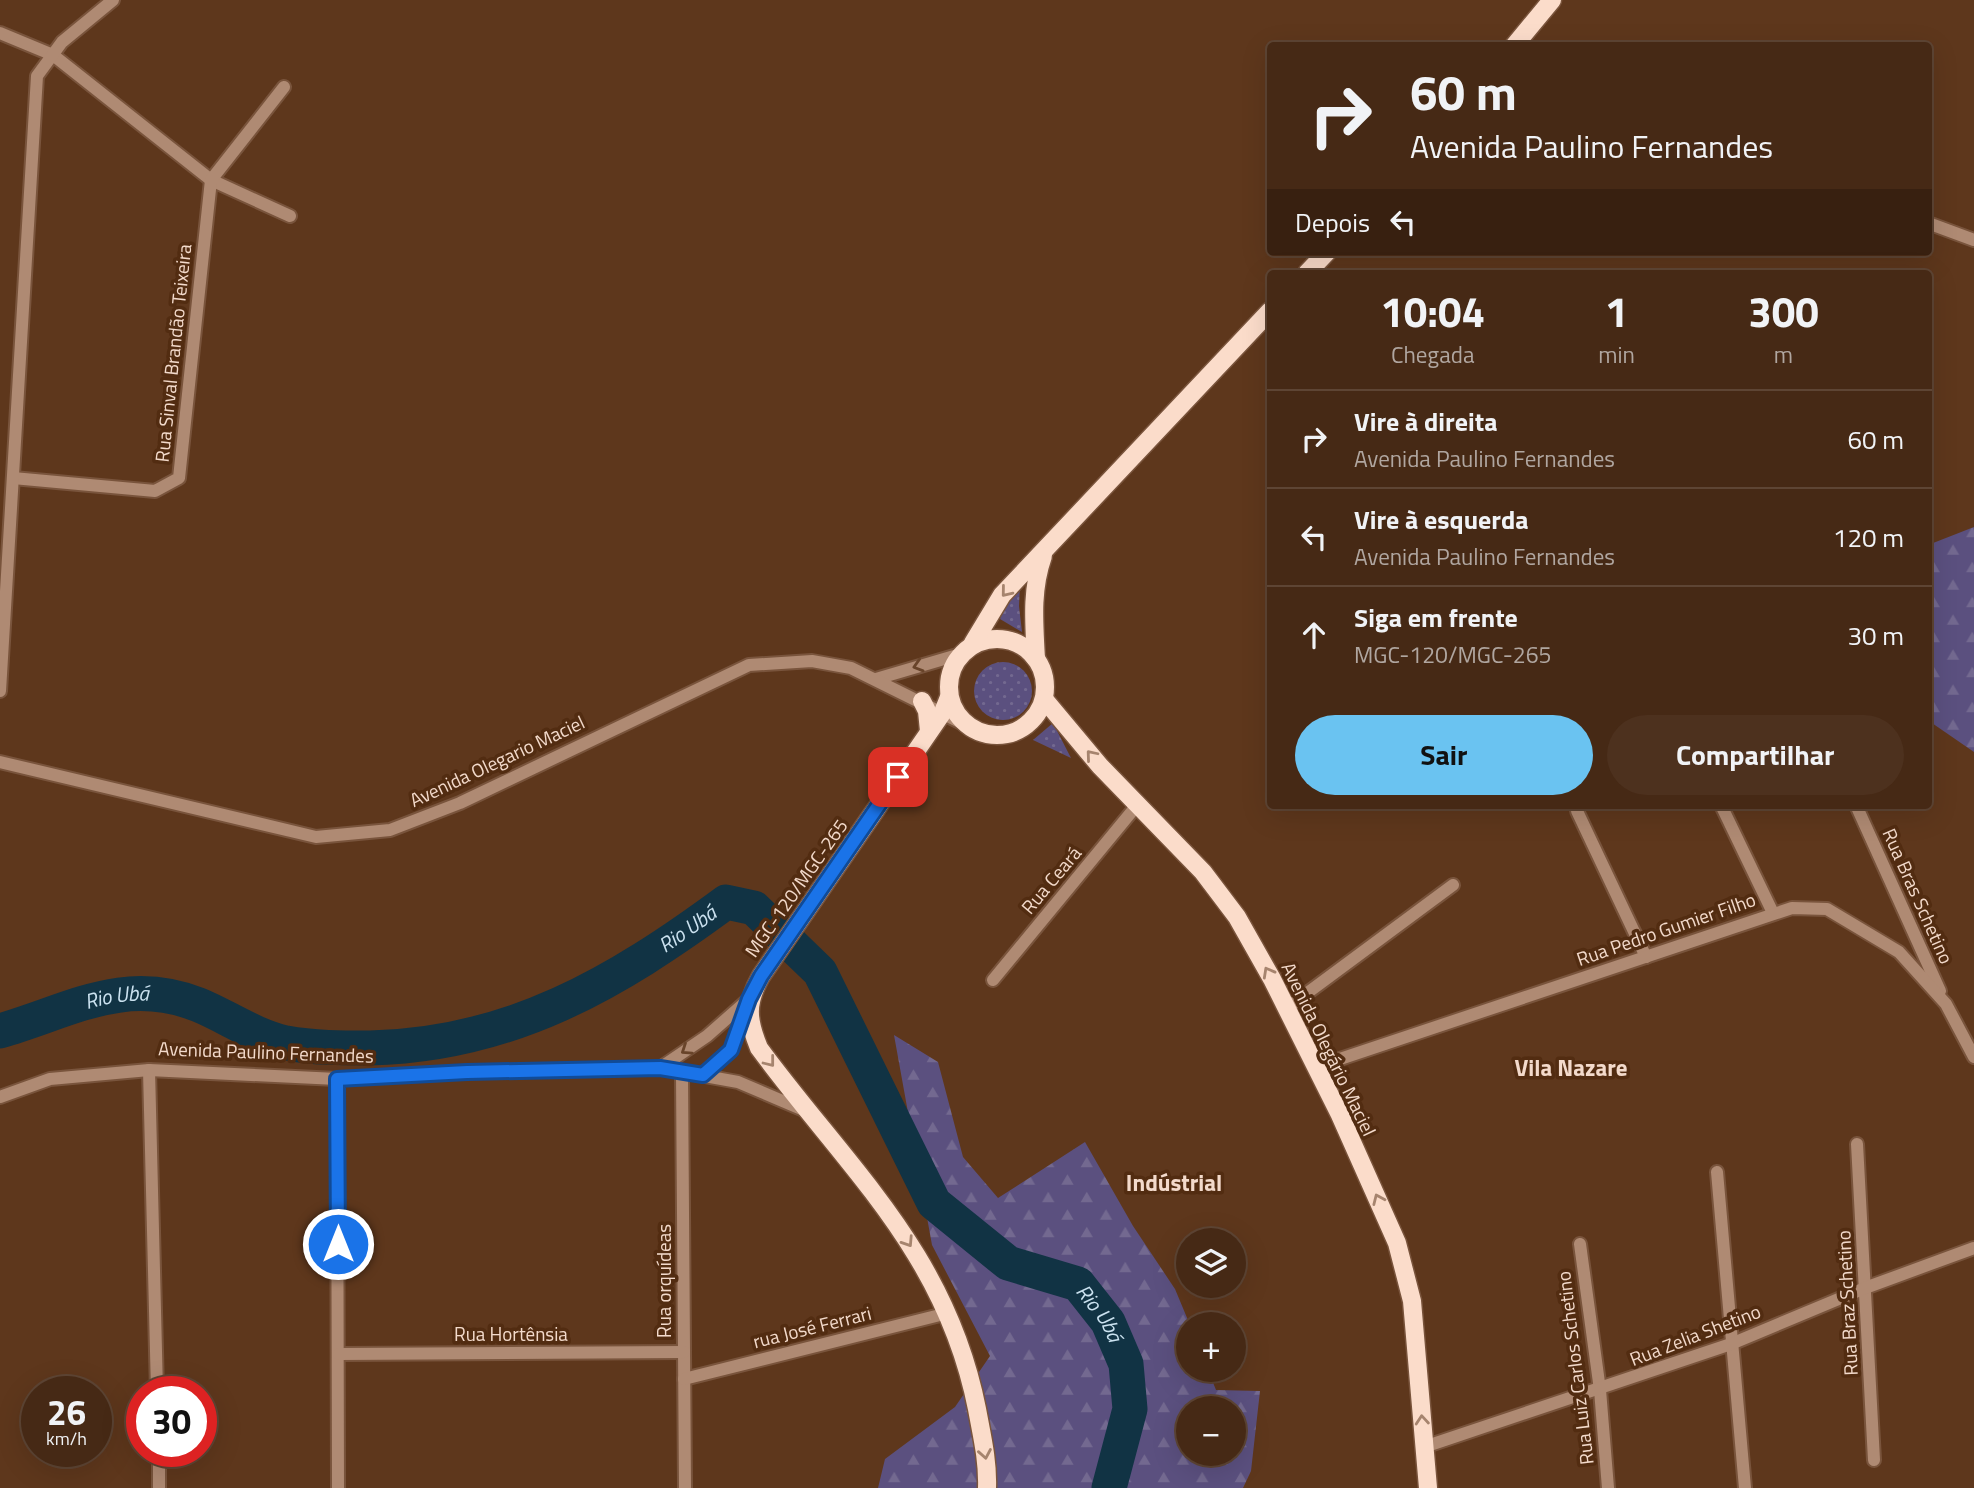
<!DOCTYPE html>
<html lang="pt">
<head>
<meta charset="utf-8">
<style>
  body { margin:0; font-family:"Titillium Web",sans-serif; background:#4d311e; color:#f1f3f6; height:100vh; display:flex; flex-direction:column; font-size:26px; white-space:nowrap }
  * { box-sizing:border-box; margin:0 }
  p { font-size:23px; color:#b0a6a0 }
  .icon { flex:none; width:38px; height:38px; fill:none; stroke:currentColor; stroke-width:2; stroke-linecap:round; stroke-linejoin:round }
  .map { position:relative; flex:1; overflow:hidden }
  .panel { position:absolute; left:1267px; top:270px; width:665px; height:539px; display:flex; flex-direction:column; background:#462915; border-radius:7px; box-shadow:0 7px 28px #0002,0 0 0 2px #5e4534 }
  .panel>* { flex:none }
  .guide { position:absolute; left:1267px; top:42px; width:665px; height:214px; border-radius:7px; box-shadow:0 7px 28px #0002,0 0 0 2px #5e4534; background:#462915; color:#f1f3f6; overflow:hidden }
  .tools { position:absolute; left:1176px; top:1228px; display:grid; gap:14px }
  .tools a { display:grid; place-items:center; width:70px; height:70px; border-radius:50%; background:#462915; box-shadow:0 7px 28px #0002,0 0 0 2px #5e4534; font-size:35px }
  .speed { position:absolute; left:21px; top:1376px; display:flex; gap:14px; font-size:35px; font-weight:700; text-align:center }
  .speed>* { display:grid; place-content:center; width:91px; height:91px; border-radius:50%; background:#462915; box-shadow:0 7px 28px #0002,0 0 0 2px #5e4534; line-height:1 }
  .speed small { font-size:18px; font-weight:400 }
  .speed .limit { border:10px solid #d22; background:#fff; color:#111 }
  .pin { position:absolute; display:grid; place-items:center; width:60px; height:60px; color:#fff; margin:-30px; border-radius:14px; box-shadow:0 4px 10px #0006 }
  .me { position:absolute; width:77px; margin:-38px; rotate:0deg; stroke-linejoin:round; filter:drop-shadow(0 0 5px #0008) }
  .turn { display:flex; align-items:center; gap:24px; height:147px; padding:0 28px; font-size:32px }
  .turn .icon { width:91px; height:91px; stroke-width:2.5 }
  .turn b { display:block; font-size:49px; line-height:60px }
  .then { display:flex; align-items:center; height:66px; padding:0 28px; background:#0003; gap:14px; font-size:26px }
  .eta { display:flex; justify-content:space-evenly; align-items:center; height:119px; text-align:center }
  .eta b { font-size:42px; font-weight:700; line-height:49px }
  .primary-button { display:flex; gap:14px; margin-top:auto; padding:14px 28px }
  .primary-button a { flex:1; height:80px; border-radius:42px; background:#6ac3f1; color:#111; font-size:28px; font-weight:700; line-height:80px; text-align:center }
  .primary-button a+a { background:#4d311e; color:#f1f3f6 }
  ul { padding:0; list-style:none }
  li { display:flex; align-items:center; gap:21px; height:98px; padding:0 28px; border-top:2px solid #5e4534 }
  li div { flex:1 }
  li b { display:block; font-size:26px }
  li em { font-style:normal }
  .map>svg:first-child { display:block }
</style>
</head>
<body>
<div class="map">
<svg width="1974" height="1488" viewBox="0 0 1974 1488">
  <defs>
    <pattern id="grass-dots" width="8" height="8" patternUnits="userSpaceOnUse" patternTransform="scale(1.75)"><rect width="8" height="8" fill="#5b507f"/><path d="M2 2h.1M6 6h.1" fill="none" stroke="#736990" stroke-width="1.8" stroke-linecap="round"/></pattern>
    <pattern id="forest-firs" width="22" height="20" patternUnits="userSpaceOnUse" patternTransform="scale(1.75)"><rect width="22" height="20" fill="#5b507f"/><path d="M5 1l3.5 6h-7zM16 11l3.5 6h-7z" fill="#736990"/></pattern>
  </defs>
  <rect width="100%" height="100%" fill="#5e371c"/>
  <!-- grass -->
  <g fill="url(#grass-dots)">
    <polygon points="1020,584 1019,606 1022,632 1000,619 1008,599"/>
    <circle cx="1003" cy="691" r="29"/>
    <polygon points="1053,723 1071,758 1033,740"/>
  </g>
  <!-- forest -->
  <g fill="url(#forest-firs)" fill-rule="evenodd">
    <polygon points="1974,527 1974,752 1929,721 1928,545"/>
    <path d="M894,1035L938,1062L963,1157L998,1198L1085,1142L1133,1226L1175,1289L1190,1325L1188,1370H1208L1216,1390L1260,1391L1251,1471L1243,1488H878L885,1459L955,1407L990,1356L932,1245ZM1188,1409H1234V1454H1188Z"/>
  </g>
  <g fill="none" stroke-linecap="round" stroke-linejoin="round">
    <!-- river -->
    <path stroke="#134" stroke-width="35" id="s1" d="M0,1031C70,1011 124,975 199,1005C228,1017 254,1036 286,1043C313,1048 343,1048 370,1048C511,1045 616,983 726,902L754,908L820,972L934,1203L1008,1263L1078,1284L1108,1322L1126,1364L1130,1409L1109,1488"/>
    <!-- minor casing -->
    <g stroke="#79543c" stroke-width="16">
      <g id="minor">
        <polyline points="0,33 53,55 211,180 290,216"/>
        <polyline points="1928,223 1974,240"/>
        <polyline points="13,478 155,491 179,478 211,180 284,87"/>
        <polyline points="876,679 961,654"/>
        <polyline points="0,691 37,76 62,42 113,0"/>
        <polyline points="0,762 316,837 390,830 460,803 749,665 812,661 851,668 968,726"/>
        <polyline points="1721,805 1773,913"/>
        <polyline points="1856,805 1940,991"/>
        <polyline points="1577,811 1646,957"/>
        <polyline points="993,980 1138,804"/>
        <polyline points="1287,1008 1453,885"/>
        <polyline points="1316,1067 1792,908 1827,909 1899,952 1946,1004 1974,1057"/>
        <polyline points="660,1068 707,1036 749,999"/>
        <polyline points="149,1070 157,1391"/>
        <polyline points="682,1074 685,1488"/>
        <polyline points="703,1075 731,1050 746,1006"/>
        <polyline points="337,1079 338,1488"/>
        <polyline points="0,1097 50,1079 149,1070 337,1079 467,1072 660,1068 738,1082 806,1111"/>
        <polyline points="1857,1144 1874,1460"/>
        <polyline points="1717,1172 1745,1488"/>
        <polyline points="1580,1244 1600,1390 1608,1488"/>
        <polyline points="339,1354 684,1352"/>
        <polyline points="684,1379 948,1313"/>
        <polyline points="1424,1447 1731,1344 1865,1288 1974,1248"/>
        <polyline points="159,1451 159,1488"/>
      </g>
    </g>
    <!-- major casing -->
    <g stroke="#79543c" stroke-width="21">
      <g id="major">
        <polyline points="1514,46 1552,0"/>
        <polyline points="1307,273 1327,252"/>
        <circle cx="997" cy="687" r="48"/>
        <polyline points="973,643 1002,595 1270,311"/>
        <path d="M1036,659C1034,622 1031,590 1043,556"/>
        <path d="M949,697L943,712L761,976C746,1003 747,1019 759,1048C848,1169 946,1252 977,1409C982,1436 988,1461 987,1488"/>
        <polyline points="1044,699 1100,766 1203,872 1237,917 1272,979 1340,1115 1397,1243 1412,1301 1428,1488"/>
        <polyline points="922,701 927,711 929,731"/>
      </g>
    </g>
    <!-- minor -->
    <use href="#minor" stroke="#af8a73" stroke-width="12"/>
    <!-- major -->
    <use href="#major" stroke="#fbdcca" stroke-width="18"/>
  </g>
  <!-- one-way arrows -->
  <defs><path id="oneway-chevron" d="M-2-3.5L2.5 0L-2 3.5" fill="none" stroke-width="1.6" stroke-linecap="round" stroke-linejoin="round" transform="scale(1.75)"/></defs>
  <g stroke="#a6846e">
    <use href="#oneway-chevron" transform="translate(1006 592) rotate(129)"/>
    <use href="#oneway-chevron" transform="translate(1091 755) rotate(-130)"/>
    <use href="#oneway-chevron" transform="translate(1268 972) rotate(-119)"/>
    <use href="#oneway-chevron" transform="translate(770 1062) rotate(52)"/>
    <use href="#oneway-chevron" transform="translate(1378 1199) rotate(-114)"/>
    <use href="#oneway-chevron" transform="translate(908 1242) rotate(57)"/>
    <use href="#oneway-chevron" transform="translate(1422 1420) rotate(-95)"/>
    <use href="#oneway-chevron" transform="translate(985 1454) rotate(80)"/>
  </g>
  <g stroke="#69442a">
    <use href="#oneway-chevron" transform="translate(918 666) rotate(163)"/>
    <use href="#oneway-chevron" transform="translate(686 1050) rotate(146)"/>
  </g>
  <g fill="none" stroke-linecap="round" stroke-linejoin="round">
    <!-- route casing -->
    <g stroke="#114b97" stroke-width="18">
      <polyline id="route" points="338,1244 337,1079 467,1072 660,1068 703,1075 731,1050 749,999 761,976 898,777"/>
    </g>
    <!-- route -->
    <use href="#route" stroke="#1a73e8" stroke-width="12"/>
  </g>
  <g text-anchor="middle" stroke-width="7" stroke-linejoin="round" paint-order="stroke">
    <!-- street labels -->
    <g font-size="19" fill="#f3dacb" stroke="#522c11">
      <text transform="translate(173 353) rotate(-84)" y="7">Rua Sinval Brandão Teixeira</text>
      <text transform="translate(497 761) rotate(-25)" y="7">Avenida Olegario Maciel</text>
      <text transform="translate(1051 880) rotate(-50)" y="7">Rua Ceará</text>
      <text transform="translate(796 888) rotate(-55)" y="7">MGC-120/MGC-265</text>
      <text transform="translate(1918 896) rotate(66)" y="7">Rua Bras Schetino</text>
      <text transform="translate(1666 929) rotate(-19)" y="7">Rua Pedro Gumier Filho</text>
      <text transform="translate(1329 1049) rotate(64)" y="7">Avenida Olegário Maciel</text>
      <text transform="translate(266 1052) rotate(2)" y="7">Avenida Paulino Fernandes</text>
      <text transform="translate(664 1281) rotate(-90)" y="7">Rua orquídeas</text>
      <text transform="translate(1847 1303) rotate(-93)" y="7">Rua Braz Schetino</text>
      <text transform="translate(812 1327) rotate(-14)" y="7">rua José Ferrari</text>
      <text x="511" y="1341">Rua Hortênsia</text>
      <text transform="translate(1695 1335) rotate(-21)" y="7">Rua Zelia Shetino</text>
      <text transform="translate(1575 1368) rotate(-97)" y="7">Rua Luiz Carlos Schetino</text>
    </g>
    <!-- water labels -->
    <g font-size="21" font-style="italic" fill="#cbe2f0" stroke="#522c11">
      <text dy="7" stroke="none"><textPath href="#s1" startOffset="730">Rio Ubá</textPath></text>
      <text dy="7" stroke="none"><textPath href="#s1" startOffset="122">Rio Ubá</textPath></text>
      <text dy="7" stroke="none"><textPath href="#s1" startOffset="1360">Rio Ubá</textPath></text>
    </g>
    <!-- quarter labels -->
    <g font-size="23" font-weight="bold" fill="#f3dacb" stroke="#522c11">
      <text x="1571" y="1076">Vila Nazare</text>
      <text x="1174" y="1191">Indústrial</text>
    </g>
  </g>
</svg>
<div class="tools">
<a><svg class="icon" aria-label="layers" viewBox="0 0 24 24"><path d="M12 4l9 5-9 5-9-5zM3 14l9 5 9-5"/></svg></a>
<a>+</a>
<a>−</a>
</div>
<div class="speed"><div>26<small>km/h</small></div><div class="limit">30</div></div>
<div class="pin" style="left:898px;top:777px;background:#d93025"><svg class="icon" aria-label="arrive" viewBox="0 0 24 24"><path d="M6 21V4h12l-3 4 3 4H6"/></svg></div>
<svg class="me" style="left:338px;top:1244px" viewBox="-20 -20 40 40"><circle r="17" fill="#1a73e8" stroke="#fff" stroke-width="3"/><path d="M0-11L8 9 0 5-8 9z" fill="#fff"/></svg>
<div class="guide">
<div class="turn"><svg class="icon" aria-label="right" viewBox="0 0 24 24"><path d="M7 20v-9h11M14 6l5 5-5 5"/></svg><div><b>60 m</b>Avenida Paulino Fernandes</div></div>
<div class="then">Depois<svg class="icon" aria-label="left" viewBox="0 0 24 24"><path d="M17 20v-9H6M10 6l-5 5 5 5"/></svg></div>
</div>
<section class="panel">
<div class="eta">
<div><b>10:04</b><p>Chegada</p></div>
<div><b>1</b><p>min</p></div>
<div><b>300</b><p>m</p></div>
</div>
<ul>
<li><svg class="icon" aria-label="right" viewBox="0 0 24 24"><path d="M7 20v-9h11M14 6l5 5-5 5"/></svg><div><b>Vire à direita</b><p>Avenida Paulino Fernandes</p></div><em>60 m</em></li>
<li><svg class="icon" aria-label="left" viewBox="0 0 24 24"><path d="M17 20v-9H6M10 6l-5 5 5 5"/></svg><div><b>Vire à esquerda</b><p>Avenida Paulino Fernandes</p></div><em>120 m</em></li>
<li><svg class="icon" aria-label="ahead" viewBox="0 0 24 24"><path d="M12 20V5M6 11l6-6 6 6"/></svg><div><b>Siga em frente</b><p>MGC-120/MGC-265</p></div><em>30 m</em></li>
</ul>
<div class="primary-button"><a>Sair</a><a>Compartilhar</a></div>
</section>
</div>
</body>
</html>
